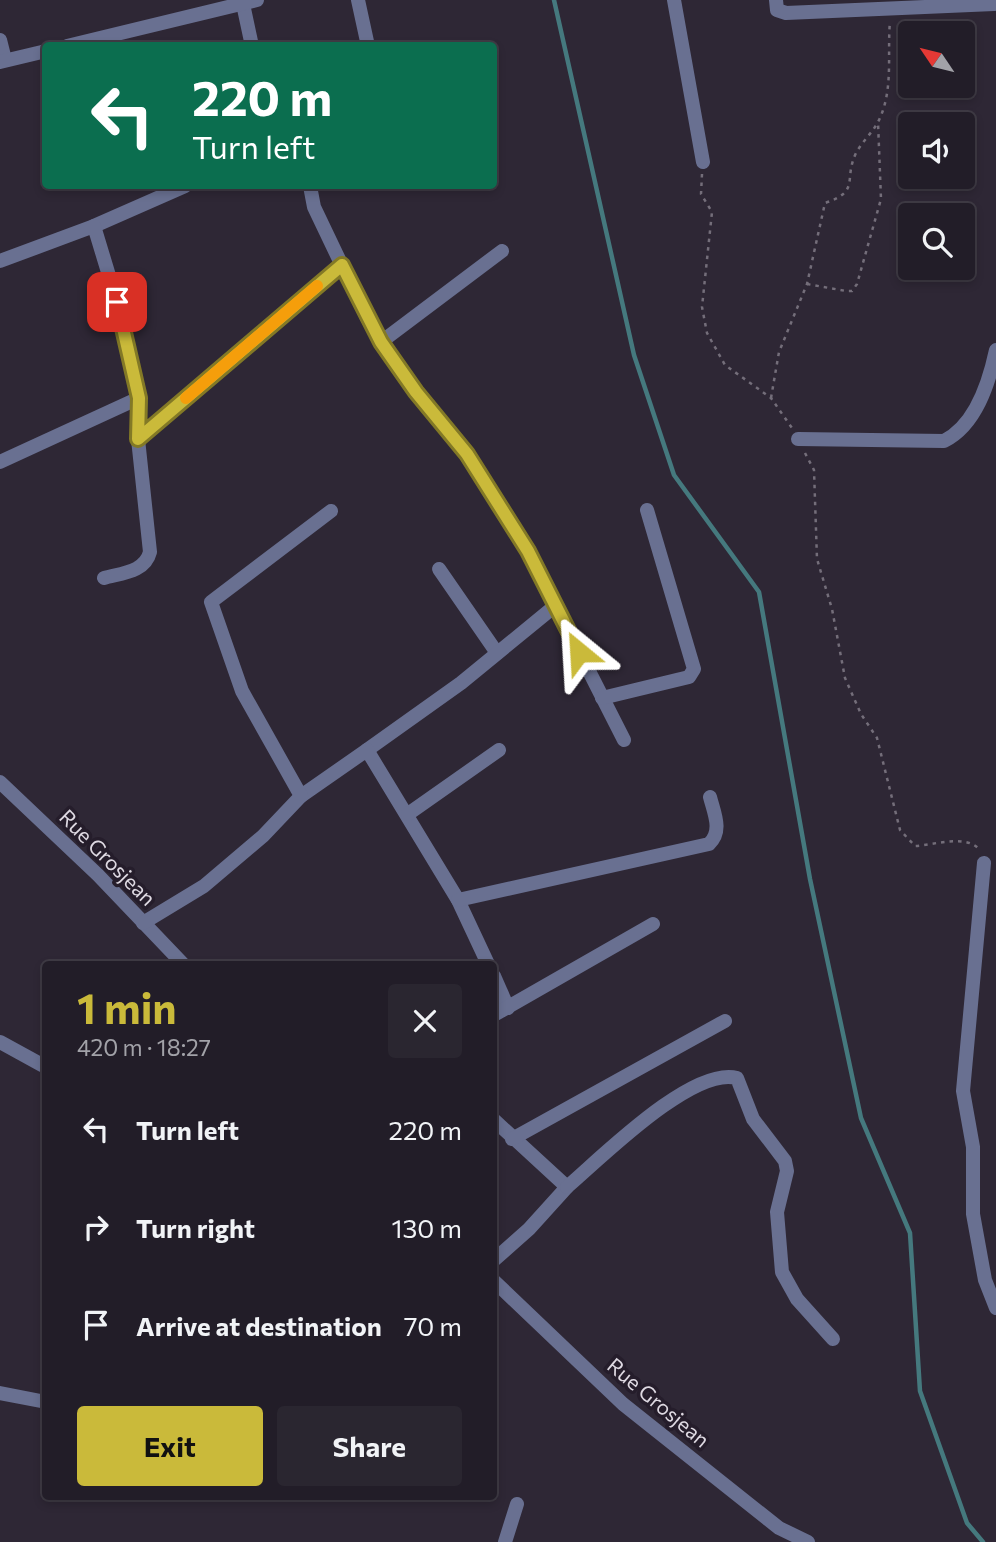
<!DOCTYPE html>
<html lang="en">
<head>
<meta charset="utf-8">
<style>
  body { margin:0; font-family:Commissioner,sans-serif; background:#2a2630; color:#f1f3f6; height:100vh; display:flex; flex-direction:column; font-size:26px; white-space:nowrap }
  * { box-sizing:border-box; margin:0 }
  p { font-size:23px; color:#a2a2a8 }
  .icon { flex:none; width:38px; height:38px; fill:none; stroke:currentColor; stroke-width:2; stroke-linecap:round; stroke-linejoin:round }
  .map { position:relative; flex:1; overflow:hidden }
  .panel { position:absolute; left:42px; top:961px; width:455px; height:539px; display:flex; flex-direction:column; background:#221d28; border-radius:7px; box-shadow:0 4px 10px #0003,0 0 0 2px #3f3b45 }
  .panel>* { flex:none }
  .banner { position:absolute; left:42px; top:42px; width:455px; height:147px; border-radius:7px; box-shadow:0 4px 10px #0003,0 0 0 2px #3f3b45; background:#0b6e4f; color:#fff; overflow:hidden }
  .needle { width:46px; rotate:305deg }
  .fabs { position:absolute; left:898px; top:21px; display:grid; gap:14px }
  .fabs a { display:grid; place-items:center; width:77px; height:77px; border-radius:7px; background:#221d28; box-shadow:0 4px 10px #0003,0 0 0 2px #3f3b45; font-size:35px }
  .pin { position:absolute; display:grid; place-items:center; width:60px; height:60px; color:#fff; margin:-30px; border-radius:14px; box-shadow:0 4px 10px #0006 }
  .me { position:absolute; width:77px; margin:-38px; rotate:333deg; stroke-linejoin:round; filter:drop-shadow(0 0 5px #0008) }
  .turn { display:flex; align-items:center; gap:24px; height:147px; padding:0 35px; font-size:32px }
  .turn .icon { width:91px; height:91px; stroke-width:2.5 }
  .turn b { display:block; font-size:49px; line-height:60px }
  .round { display:grid; place-items:center; flex:none; width:74px; height:74px; border-radius:7px; background:#2a2630 }
  .head { display:flex; align-items:center; justify-content:space-between; height:119px; padding:0 35px }
  h1 { font-size:42px; font-weight:700; line-height:52px; color:#caba3a }
  .action { display:flex; gap:14px; margin-top:auto; padding:14px 35px }
  .action a { flex:1; height:80px; border-radius:7px; background:#caba3a; color:#111; font-size:28px; font-weight:700; line-height:80px; text-align:center }
  .action a+a { background:#2a2630; color:#f1f3f6 }
  ul { padding:0; list-style:none }
  li { display:flex; align-items:center; gap:21px; height:98px; padding:0 35px }
  li div { flex:1 }
  li b { display:block; font-size:26px }
  li em { font-style:normal }
  .map>svg:first-child { display:block }
</style>
</head>
<body>
<div class="map">
<svg width="996" height="1542" viewBox="0 0 996 1542">
  <rect width="100%" height="100%" fill="#2e2735"/>
  <g fill="none" stroke-linecap="round" stroke-linejoin="round">
    <!-- stream -->
    <polyline stroke="#45797e" stroke-width="4.5" points="554,0 634,355 674,475 759,592 810,879 861,1118 910,1233 920,1391 967,1523 983,1542"/>
    <!-- path -->
    <g stroke="#746e7a" stroke-width="2.5" stroke-dasharray="3.5 5" stroke-linecap="butt">
      <polyline points="702,174 701,194 712,212 702,307 707,333 725,365 771,398 792,428"/>
      <polyline points="807,284 846,291 852,291 857,284 881,199 878,122"/>
      <path d="M771,398L779,352L807,284L825,203C861,191 843,180 856,153C862,142 872,133 878,122C894,91 887,55 890,21"/>
      <path d="M805,453L814,470L817,559L832,609L845,678L861,714L877,738L900,830L915,846C934,845 965,834 979,849"/>
    </g>
    <!-- minor -->
    <g stroke="#697091" stroke-width="14">
      <polyline points="358,0 368,46"/>
      <polyline points="674,0 703,162"/>
      <polyline points="776,0 777,10 786,13 994,4 995,0"/>
      <polyline points="243,4 252,46"/>
      <polyline points="0,40 5,60"/>
      <polyline points="310,186 314,207 367,318 400,371 467,454 528,551 624,740"/>
      <polyline points="94,226 185,186"/>
      <path d="M0,261L94,226L117,302L139,398L138,439L150,552C145,572 122,573 104,578"/>
      <polyline points="381,342 502,251"/>
      <polyline points="138,439 342,265"/>
      <path d="M798,439L944,441C976,425 989,383 996,350"/>
      <polyline points="0,462 139,398"/>
      <polyline points="439,569 497,653"/>
      <polyline points="602,698 689,677 694,669 647,510"/>
      <polyline points="367,750 461,683 555,606"/>
      <polyline points="0,782 98,875 183,964"/>
      <polyline points="301,796 367,750 458,900 488,964"/>
      <polyline points="408,814 499,750"/>
      <polyline points="984,863 963,1091 973,1147 973,1214 985,1280 996,1308"/>
      <path d="M458,900L709,844C723,831 714,813 710,797"/>
      <polyline points="143,923 204,886 263,836 301,796 242,691 211,602 331,511"/>
      <polyline points="494,976 508,1008"/>
      <polyline points="494,1015 653,924"/>
      <polyline points="0,1042 42,1065"/>
      <polyline points="494,1120 567,1187 529,1229 494,1260"/>
      <polyline points="512,1139 725,1021"/>
      <path d="M567,1187C600,1159 692,1066 737,1078L753,1119L785,1161L787,1171L777,1212L782,1272L797,1299L833,1339"/>
      <polyline points="494,1281 623,1404 779,1528 808,1542"/>
      <polyline points="0,1393 46,1402"/>
      <polyline points="505,1542 517,1504"/>
    </g>
    <!-- tertiary -->
    <g stroke="#697091" stroke-width="14">
      <polyline points="67,46 257,0"/>
      <polyline points="0,62 46,51"/>
    </g>
  </g>
  <g fill="none" stroke-linecap="round" stroke-linejoin="round">
    <!-- route casing -->
    <g stroke="#837926" stroke-width="18">
      <polyline id="route" points="117,302 139,398 138,439 342,265 381,342 416,392 467,454 528,551 579,652"/>
    </g>
    <!-- route -->
    <use href="#route" stroke="#caba3a" stroke-width="12"/>
    <!-- slow -->
    <polyline stroke="#f59e0b" stroke-width="12" points="186,398 317,286"/>
  </g>
  <g text-anchor="middle" stroke-width="7" stroke-linejoin="round" paint-order="stroke">
    <!-- street labels -->
    <g font-size="21" fill="#ded9e2" stroke="#251d2b">
      <text transform="translate(107 858) rotate(45)" y="7">Rue Grosjean</text>
      <text transform="translate(658 1403) rotate(40)" y="7">Rue Grosjean</text>
    </g>
  </g>
</svg>
<div class="fabs">
<a><svg class="needle" viewBox="-14 -14 28 28"><path d="M0-13l5 13h-10z" fill="#e53935"/><path d="M0 13l5-13h-10z" fill="#a2a2a8"/></svg></a>
<a><svg class="icon" aria-label="sound" viewBox="0 0 24 24"><path d="M4 9h4l5-4v14l-5-4H4zM17 9q2 3 0 6"/></svg></a>
<a><svg class="icon" aria-label="search" viewBox="0 0 24 24"><circle cx="10" cy="10" r="6"/><path d="M15 15l6 6"/></svg></a>
</div>
<div class="pin" style="left:117px;top:302px;background:#d93025"><svg class="icon" aria-label="arrive" viewBox="0 0 24 24"><path d="M6 21V4h12l-3 4 3 4H6"/></svg></div>
<svg class="me" style="left:579px;top:652px" viewBox="-20 -20 40 40"><path d="M0-17L14 15 0 8-14 15z" fill="#caba3a" stroke="#fff" stroke-width="4"/></svg>
<div class="banner">
<div class="turn"><svg class="icon" aria-label="left" viewBox="0 0 24 24"><path d="M17 20v-9H6M10 6l-5 5 5 5"/></svg><div><b>220 m</b>Turn left</div></div>
</div>
<section class="panel">
<div class="head"><div><h1>1 min</h1><p>420 m · 18:27</p></div><a class="round"><svg class="icon" aria-label="close" viewBox="0 0 24 24"><path d="M6 6l12 12M18 6L6 18"/></svg></a></div>
<ul>
<li><svg class="icon" aria-label="left" viewBox="0 0 24 24"><path d="M17 20v-9H6M10 6l-5 5 5 5"/></svg><div><b>Turn left</b></div><em>220 m</em></li>
<li><svg class="icon" aria-label="right" viewBox="0 0 24 24"><path d="M7 20v-9h11M14 6l5 5-5 5"/></svg><div><b>Turn right</b></div><em>130 m</em></li>
<li><svg class="icon" aria-label="arrive" viewBox="0 0 24 24"><path d="M6 21V4h12l-3 4 3 4H6"/></svg><div><b>Arrive at destination</b></div><em>70 m</em></li>
</ul>
<div class="action"><a>Exit</a><a>Share</a></div>
</section>
</div>
</body>
</html>
